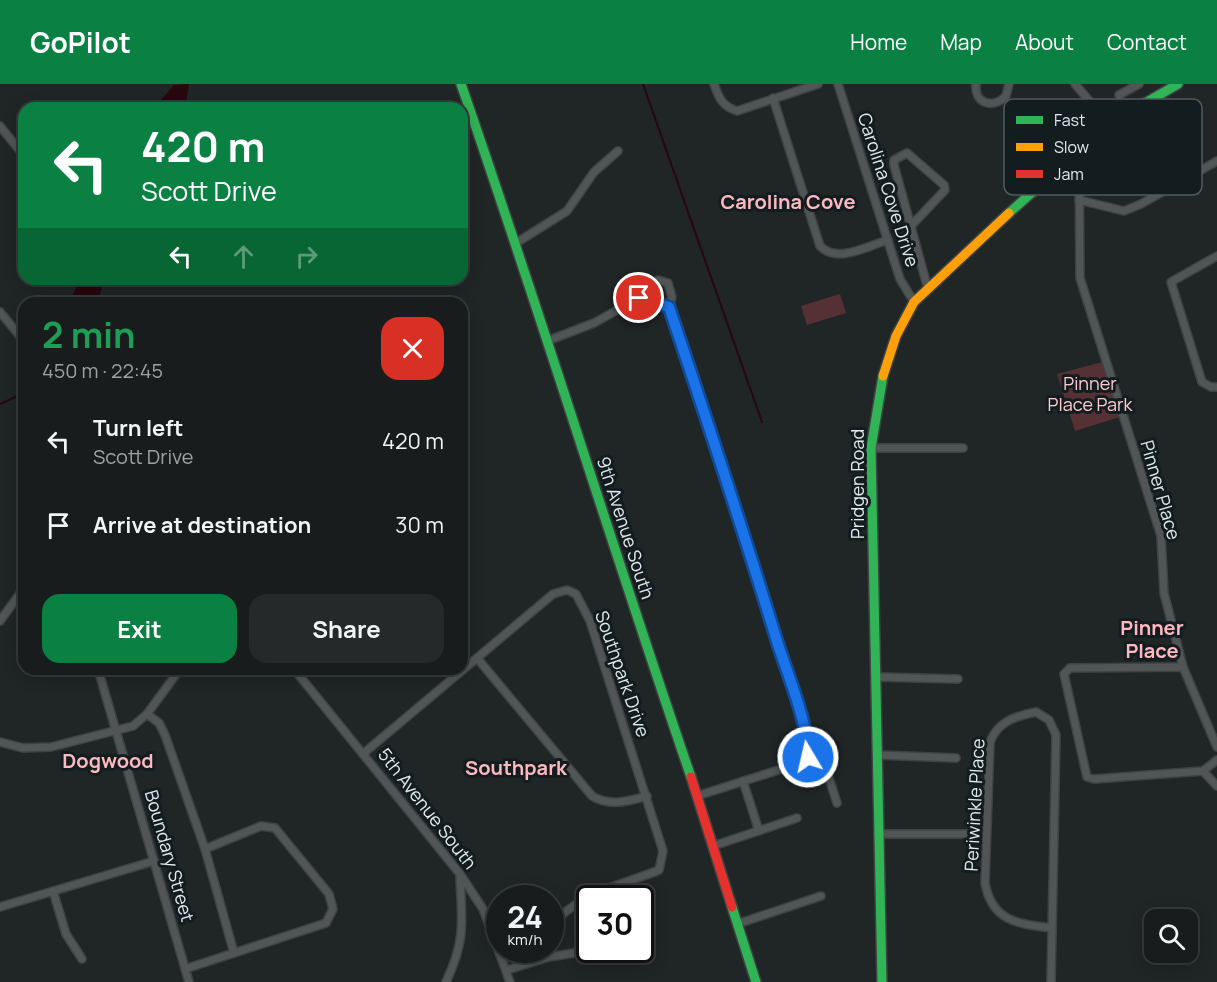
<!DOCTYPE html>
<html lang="en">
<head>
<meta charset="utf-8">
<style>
  body { margin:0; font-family:Manrope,sans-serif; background:#252929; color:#f1f3f6; height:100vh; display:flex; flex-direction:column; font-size:22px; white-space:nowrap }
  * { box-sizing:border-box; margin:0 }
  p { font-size:20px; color:#9fa1a3 }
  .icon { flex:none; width:33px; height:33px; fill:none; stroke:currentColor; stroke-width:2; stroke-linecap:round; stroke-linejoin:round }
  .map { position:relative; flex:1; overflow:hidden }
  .panel { position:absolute; left:18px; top:213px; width:450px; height:378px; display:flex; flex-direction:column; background:#181c1c; border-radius:18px; box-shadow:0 3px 15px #0003,0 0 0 2px #363a3b }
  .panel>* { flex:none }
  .guide { position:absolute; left:18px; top:18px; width:450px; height:183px; border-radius:18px; box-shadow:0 3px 15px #0003,0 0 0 2px #363a3b; background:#0b8043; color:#fff; overflow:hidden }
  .tools { position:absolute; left:1144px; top:825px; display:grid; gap:12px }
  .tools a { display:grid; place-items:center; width:54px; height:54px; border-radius:12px; background:#181c1c; box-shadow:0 3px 15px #0003,0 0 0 2px #363a3b; font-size:30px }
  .speed { position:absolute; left:486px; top:801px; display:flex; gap:12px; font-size:30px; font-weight:700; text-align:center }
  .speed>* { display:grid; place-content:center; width:78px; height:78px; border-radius:50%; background:#181c1c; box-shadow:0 3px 15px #0003,0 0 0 2px #363a3b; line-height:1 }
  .speed small { font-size:15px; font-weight:400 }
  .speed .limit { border:3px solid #111; border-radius:9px; background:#fff; color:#111 }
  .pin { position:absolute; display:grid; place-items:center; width:51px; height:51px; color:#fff; margin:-26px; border:3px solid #fff; border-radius:50%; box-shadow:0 2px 6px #0007 }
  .me { position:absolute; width:66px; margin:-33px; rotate:351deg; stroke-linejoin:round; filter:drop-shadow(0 0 4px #0008) }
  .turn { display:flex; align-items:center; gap:21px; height:126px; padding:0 24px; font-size:27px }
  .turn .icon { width:78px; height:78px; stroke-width:2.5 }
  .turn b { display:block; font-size:42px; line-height:51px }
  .lanes { display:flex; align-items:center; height:57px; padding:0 24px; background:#0003; justify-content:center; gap:30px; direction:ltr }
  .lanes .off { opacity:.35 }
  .round { display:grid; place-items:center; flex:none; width:63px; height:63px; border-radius:18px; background:#252929 }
  .summary { display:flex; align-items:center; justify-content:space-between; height:102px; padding:0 24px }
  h1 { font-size:36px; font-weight:700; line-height:45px; color:#1e9e55 }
  .primary-button { display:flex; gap:12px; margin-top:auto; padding:12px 24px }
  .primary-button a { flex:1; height:69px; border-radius:18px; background:#0b8043; color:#fff; font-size:24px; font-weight:700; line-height:69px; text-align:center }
  .primary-button a+a { background:#252929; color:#f1f3f6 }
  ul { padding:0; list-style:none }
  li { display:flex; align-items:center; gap:18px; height:84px; padding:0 24px }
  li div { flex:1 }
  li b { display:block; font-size:22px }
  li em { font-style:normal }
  header { display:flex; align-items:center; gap:36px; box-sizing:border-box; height:84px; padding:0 30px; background:#0b8043; color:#fff }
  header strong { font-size:28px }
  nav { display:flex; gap:33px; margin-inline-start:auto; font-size:21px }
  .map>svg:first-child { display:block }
</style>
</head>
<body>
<header>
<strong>GoPilot</strong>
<nav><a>Home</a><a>Map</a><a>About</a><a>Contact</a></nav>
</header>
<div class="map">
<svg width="1217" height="898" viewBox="0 0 1217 898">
  <rect width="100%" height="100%" fill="#202526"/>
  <!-- green -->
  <g fill="#553136">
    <polygon points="840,210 846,229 807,241 801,222"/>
    <polygon points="1106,277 1123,332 1075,347 1057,290"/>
  </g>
  <!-- water -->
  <g fill="#28070d">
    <polygon points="189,0 185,24 154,24 174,1"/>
    <polygon points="81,195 104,197 97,219 68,219"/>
  </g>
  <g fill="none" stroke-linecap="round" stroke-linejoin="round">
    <!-- stream -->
    <g stroke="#28070d" stroke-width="2">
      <polyline points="643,0 762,338"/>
      <polyline points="0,320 24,309"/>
    </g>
    <!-- street casing -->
    <g stroke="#3d4243" stroke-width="10">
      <g id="street">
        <path d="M714,0C719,14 722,22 737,27L818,0"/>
        <polyline points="838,0 900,195 914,218"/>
        <path d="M976,0C974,20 993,25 1006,12L1009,0"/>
        <polyline points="1075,0 1109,40"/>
        <polyline points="1119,11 1139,0"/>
        <path d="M773,14L820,162C837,180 867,162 888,156"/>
        <polyline points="0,42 24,72"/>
        <polyline points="1079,64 1080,194 1161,452 1164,509 1183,583"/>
        <polyline points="1079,116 1124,127 1141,120 1217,77"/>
        <polyline points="909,144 945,106 944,101 907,69 894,76 894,81 928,205"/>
        <polyline points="516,159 567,127 594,88 618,67"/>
        <polyline points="1217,172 1171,198 1202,298 1211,303 1217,303"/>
        <polyline points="639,214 647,203 658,196 668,199 672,213 669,223"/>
        <polyline points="0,228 24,257"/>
        <polyline points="547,257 594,239 639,214 669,223 732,411 808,659 808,673 794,681 697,712"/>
        <polyline points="871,364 963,364"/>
        <polyline points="0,537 24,504"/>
        <path d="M477,574L592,712C610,723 628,717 647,712"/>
        <polyline points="98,585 189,898"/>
        <polyline points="294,585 460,790 483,825 510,898"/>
        <polyline points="877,593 958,595"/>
        <polyline points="147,630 159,639 165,651 205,765 234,869"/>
        <polyline points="0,658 23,664 51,663 133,642 147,630 180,585"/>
        <polyline points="1217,663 1183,583 1070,584 1064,590 1087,693 1094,695 1203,687 1217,676"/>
        <path d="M364,669L553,510L567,506L576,510L590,537L663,767L659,786C622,801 575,810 550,844"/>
        <polyline points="878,671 956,674"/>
        <polyline points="808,673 826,685 837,719"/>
        <polyline points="1203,687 1217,702"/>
        <polyline points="743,697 759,747"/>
        <polyline points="878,750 969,750"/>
        <polyline points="713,762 797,734"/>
        <polyline points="609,806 612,814"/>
        <polyline points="53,807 66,850 82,875"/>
        <polyline points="0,823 154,777"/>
        <polyline points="737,840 821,812"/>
        <polyline points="185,885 326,839 333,825 329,810 275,744 261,742 205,765"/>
        <polyline points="507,886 549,873 592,866"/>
        <path d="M446,898C466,856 462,837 460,793"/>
        <path d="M1051,898L1056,651L1049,636L1036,628C1016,632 998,637 990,658L985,799C992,838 1019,840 1052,844"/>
      </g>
    </g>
    <!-- fast casing -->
    <g stroke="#3d4243" stroke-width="12">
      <g id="fast">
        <path d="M461,0C541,230 612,463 691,693"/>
        <polyline points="1009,129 1109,40 1178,0"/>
        <polyline points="732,823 756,898"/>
        <polyline points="882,898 871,364 883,292"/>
      </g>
    </g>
    <!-- slow casing -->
    <g stroke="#3d4243" stroke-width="12">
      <polyline id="slow" points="883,292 896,252 914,218 1009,129"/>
    </g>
    <!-- jam casing -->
    <g stroke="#3d4243" stroke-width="12">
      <polyline id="jam" points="691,693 732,823"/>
    </g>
    <!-- street -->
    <use href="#street" stroke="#515556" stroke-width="7"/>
    <!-- fast -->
    <use href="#fast" stroke="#30b455" stroke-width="9"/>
    <!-- slow -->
    <use href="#slow" stroke="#ff9f0a" stroke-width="9"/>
    <!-- jam -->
    <use href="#jam" stroke="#e5322d" stroke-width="9"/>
  </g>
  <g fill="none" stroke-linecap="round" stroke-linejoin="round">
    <!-- route casing -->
    <g stroke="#114b97" stroke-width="15">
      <path id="route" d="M639,214L669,223C706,333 742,443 776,554C786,587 809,640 808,673"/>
    </g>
    <!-- route -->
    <use href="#route" stroke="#1a73e8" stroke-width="10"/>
  </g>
  <g text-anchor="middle" stroke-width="6" stroke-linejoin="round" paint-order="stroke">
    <!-- street labels -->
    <g font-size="18" fill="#e3eaec" stroke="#131d20">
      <text transform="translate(888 106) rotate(72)" y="6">Carolina Cove Drive</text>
      <text transform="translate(858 400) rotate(-90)" y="6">Pridgen Road</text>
      <text transform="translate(1160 406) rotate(74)" y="6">Pinner Place</text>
      <text transform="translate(625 444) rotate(72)" y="6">9th Avenue South</text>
      <text transform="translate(622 590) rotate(71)" y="6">Southpark Drive</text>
      <text transform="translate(975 721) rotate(-87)" y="6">Periwinkle Place</text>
      <text transform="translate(427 725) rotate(52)" y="6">5th Avenue South</text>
      <text transform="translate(169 772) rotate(74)" y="6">Boundary Street</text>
    </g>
    <!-- park labels -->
    <g font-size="18" fill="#fccbcf" stroke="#131d20">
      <text x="1090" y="306">Pinner<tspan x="1090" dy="21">Place Park</tspan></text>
    </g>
    <!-- neighbourhood labels -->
    <g font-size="20" font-weight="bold" fill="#feb9c0" stroke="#131d20">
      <text x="788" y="125">Carolina Cove</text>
      <text x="1152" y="551">Pinner<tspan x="1152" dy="23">Place</tspan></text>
      <text x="108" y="684">Dogwood</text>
      <text x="516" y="691">Southpark</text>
    </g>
  </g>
  <!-- legend -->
  <rect x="1004" y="15" width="198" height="96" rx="9" fill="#131d20" stroke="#515a5d" stroke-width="1.5"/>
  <rect x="1016" y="32" width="27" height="8" fill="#30b455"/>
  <rect x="1016" y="59" width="27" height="8" fill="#ff9f0a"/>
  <rect x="1016" y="86" width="27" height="8" fill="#e5322d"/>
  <g font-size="16" fill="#e3eaec">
    <text x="1054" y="42">Fast</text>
    <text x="1054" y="69">Slow</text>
    <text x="1054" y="96">Jam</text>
  </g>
</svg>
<div class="tools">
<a><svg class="icon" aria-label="search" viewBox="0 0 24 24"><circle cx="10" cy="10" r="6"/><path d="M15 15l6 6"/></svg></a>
</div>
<div class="speed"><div>24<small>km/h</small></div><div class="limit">30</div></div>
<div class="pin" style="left:639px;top:214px;background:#d93025"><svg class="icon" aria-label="arrive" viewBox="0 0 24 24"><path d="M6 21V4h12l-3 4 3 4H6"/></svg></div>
<svg class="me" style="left:808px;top:673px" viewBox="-20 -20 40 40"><circle r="17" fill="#1a73e8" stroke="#fff" stroke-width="3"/><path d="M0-11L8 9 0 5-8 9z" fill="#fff"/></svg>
<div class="guide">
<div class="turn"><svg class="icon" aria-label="left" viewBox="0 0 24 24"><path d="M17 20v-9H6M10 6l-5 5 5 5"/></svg><div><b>420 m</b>Scott Drive</div></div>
<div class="lanes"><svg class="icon" aria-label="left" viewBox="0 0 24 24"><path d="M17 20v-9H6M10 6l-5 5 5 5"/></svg><svg class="icon off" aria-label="ahead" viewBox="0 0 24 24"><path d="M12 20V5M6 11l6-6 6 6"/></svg><svg class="icon off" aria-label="right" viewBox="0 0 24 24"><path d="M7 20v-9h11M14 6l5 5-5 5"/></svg></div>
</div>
<section class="panel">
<div class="summary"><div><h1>2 min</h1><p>450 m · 22:45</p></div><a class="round" style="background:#d93025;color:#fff"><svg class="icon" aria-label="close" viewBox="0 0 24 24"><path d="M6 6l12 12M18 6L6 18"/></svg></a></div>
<ul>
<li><svg class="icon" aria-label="left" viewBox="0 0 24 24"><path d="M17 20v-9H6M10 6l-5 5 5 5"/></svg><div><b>Turn left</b><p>Scott Drive</p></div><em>420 m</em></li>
<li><svg class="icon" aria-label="arrive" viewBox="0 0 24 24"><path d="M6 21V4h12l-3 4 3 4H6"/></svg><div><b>Arrive at destination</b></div><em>30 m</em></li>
</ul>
<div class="primary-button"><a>Exit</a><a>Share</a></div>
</section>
</div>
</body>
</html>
